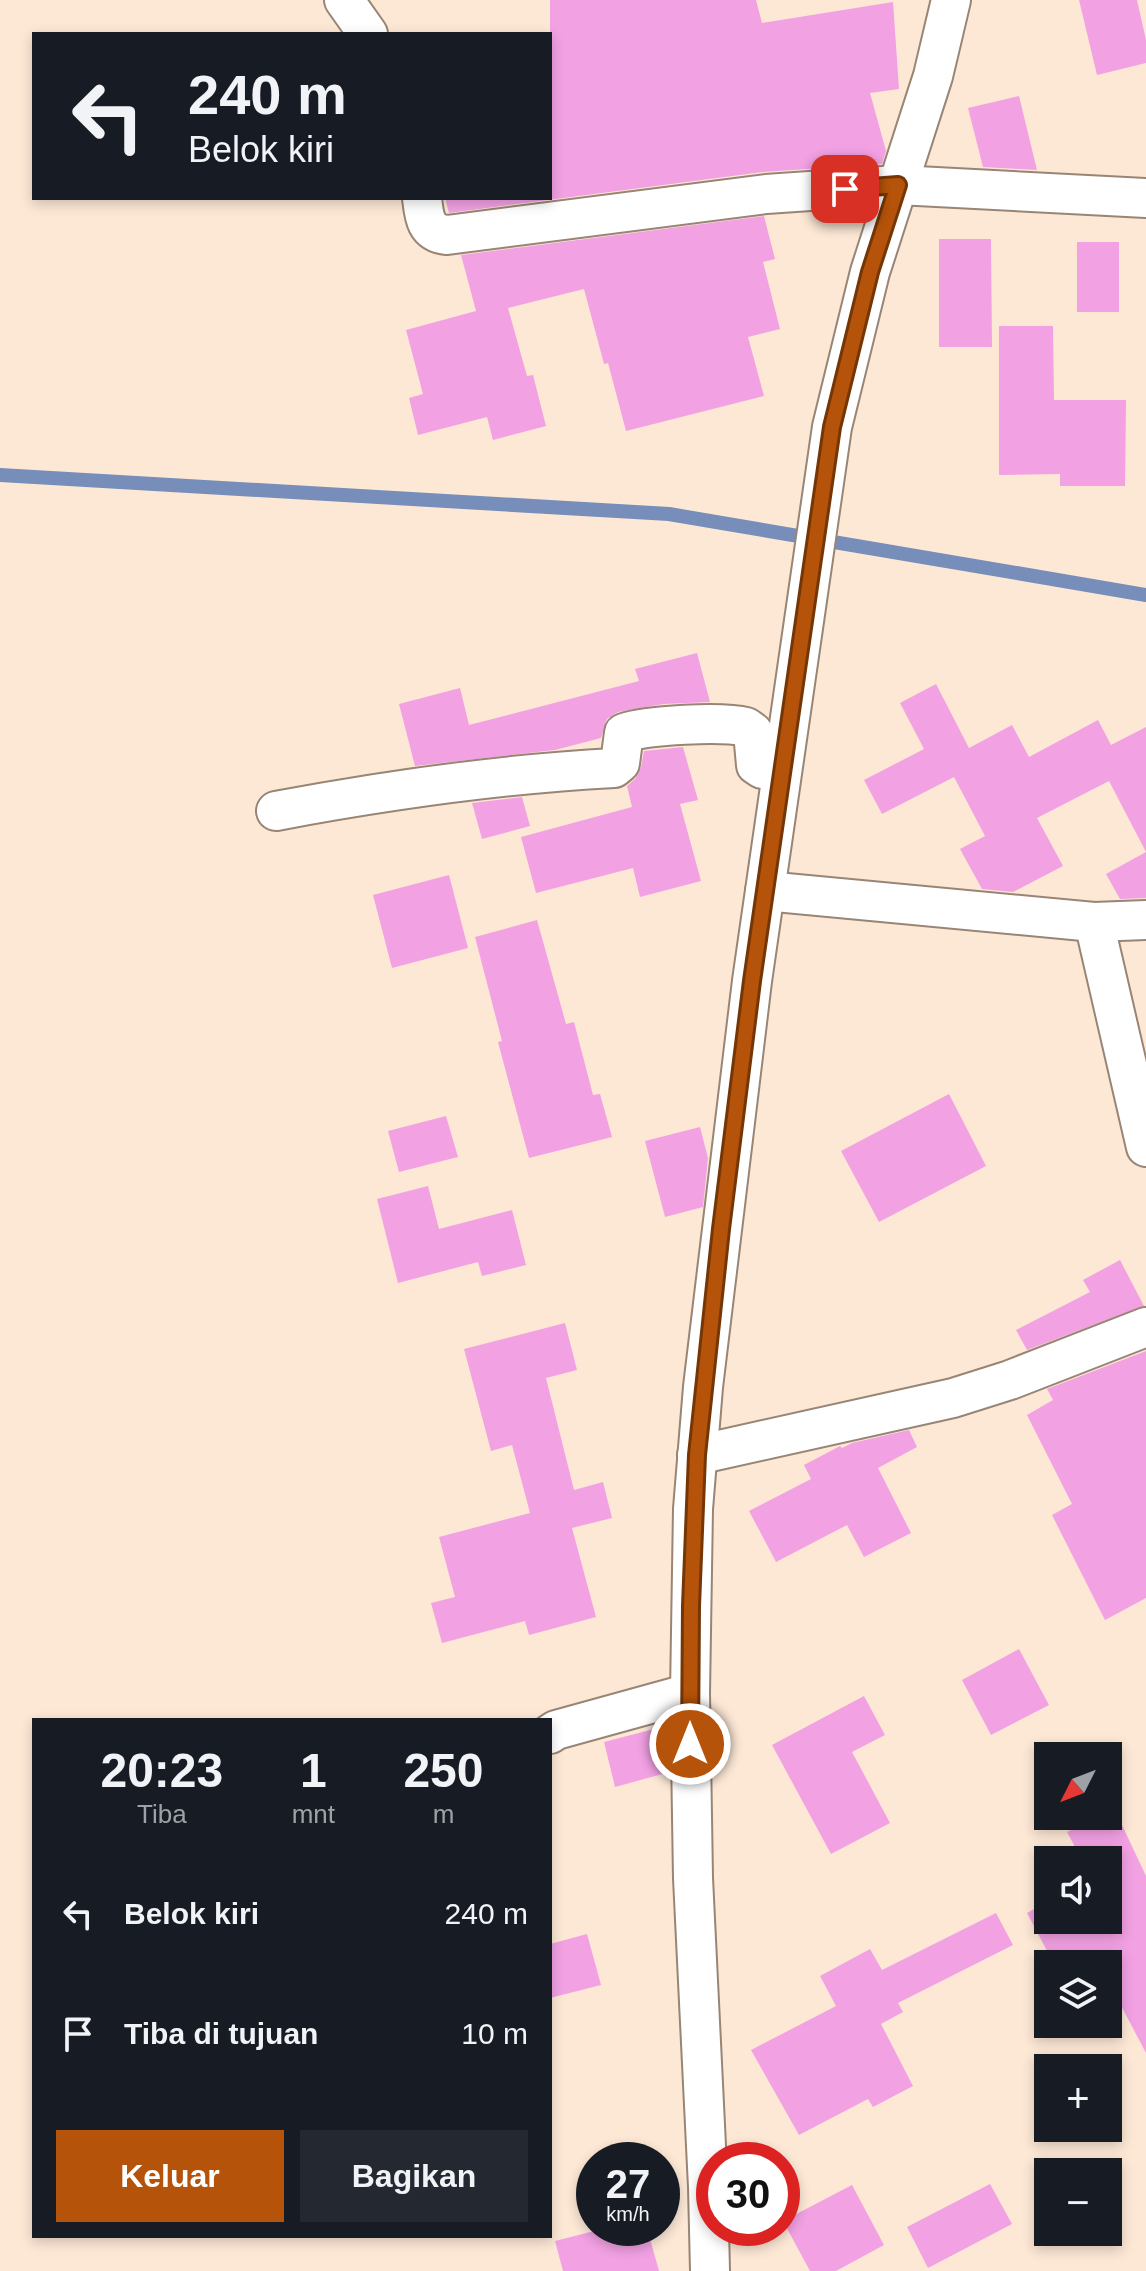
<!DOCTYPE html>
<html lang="id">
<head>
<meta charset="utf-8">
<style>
  body { margin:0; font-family:Arial,sans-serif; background:#242831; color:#f1f3f6; height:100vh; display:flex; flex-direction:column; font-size:30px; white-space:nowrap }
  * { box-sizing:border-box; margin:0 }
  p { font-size:26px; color:#9ea1a6 }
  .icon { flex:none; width:44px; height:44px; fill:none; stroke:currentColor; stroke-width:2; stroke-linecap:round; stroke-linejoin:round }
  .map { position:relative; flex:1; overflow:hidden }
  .panel { position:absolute; left:32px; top:1718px; width:520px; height:520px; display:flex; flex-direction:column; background:#171b24; border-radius:0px; box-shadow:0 4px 12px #0003 }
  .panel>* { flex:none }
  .banner { position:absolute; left:32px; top:32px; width:520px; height:168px; border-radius:0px; box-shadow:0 4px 12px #0003; background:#171b24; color:#f1f3f6; overflow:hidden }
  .needle { width:52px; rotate:228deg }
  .tools { position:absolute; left:1034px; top:1742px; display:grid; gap:16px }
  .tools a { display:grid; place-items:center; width:88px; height:88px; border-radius:0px; background:#171b24; box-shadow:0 4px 12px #0003; font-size:40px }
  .speed { position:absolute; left:576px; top:2142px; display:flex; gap:16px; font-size:40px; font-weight:700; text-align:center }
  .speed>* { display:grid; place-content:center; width:104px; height:104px; border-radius:50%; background:#171b24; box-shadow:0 4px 12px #0003; line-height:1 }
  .speed small { font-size:20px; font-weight:400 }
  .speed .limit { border:12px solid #d22; background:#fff; color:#111 }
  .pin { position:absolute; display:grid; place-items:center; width:68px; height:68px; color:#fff; margin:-34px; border-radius:16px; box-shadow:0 4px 12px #0006 }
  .me { position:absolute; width:88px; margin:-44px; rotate:0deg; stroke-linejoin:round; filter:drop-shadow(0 0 6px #0008) }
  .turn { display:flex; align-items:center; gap:28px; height:168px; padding:0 24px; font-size:36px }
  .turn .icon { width:104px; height:104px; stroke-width:2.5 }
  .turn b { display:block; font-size:56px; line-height:68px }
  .eta { display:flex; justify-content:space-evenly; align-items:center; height:136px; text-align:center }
  .eta b { font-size:48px; font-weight:800; line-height:56px }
  .cta { display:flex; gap:16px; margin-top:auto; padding:16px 24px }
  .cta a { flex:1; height:92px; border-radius:0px; background:#b45309; color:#fff; font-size:32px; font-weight:800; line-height:92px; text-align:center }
  .cta a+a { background:#242831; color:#f1f3f6 }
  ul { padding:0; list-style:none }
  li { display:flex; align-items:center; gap:24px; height:120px; padding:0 24px }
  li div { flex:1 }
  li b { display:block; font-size:30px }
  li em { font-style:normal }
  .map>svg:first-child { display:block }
</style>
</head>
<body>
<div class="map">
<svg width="1146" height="2271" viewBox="0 0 1146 2271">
  <rect width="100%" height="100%" fill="#fde8d6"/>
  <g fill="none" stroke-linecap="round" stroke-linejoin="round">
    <!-- stream -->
    <polyline stroke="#768eb9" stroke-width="14" points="0,475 669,514 1146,595"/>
  </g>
  <!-- building -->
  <g fill="#f2a1e3">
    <polygon points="550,0 756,0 762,23 893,2 899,89 870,93 886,151 882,164 763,172 449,213 445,198 550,198"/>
    <polygon points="1079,0 1137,0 1146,40 1146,63 1097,75"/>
    <polygon points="1019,96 1037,170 983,167 968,108"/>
    <polygon points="764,216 775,259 763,262 780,329 748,337 764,396 626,431 608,363 604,364 584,289 508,308 527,376 533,375 546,426 493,440 487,417 418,435 409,398 423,394 406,330 476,311 461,255"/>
    <polygon points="939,239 991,239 992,347 939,347"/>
    <rect x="1077" y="242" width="42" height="70"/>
    <polygon points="999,326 1053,326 1054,400 1126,400 1125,486 1060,486 1060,474 999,475"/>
    <polygon points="697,653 710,702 664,704 618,712 607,719 601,738 555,750 415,766 399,704 460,688 469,725 639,681 635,669"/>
    <polygon points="936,684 969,748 1012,725 1029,757 1098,720 1111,745 1146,727 1146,852 1109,781 1037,818 1063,866 1013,892 982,889 960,849 985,836 954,777 882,814 864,780 924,749 900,703"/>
    <polygon points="683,747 698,800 680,804 701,881 640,897 633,868 536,893 521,837 632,807 627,786 635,779 641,767 644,751"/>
    <polygon points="522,797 530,826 482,839 472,803"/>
    <polygon points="1146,852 1146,898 1120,899 1106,874"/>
    <polygon points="449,875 468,948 392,968 373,895"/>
    <polygon points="537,920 566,1024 574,1022 593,1095 600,1094 612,1137 529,1158 498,1042 502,1041 475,937"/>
    <polygon points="949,1094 986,1166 879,1222 841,1151"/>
    <polygon points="446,1116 458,1157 399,1172 388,1131"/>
    <polygon points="700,1127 708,1158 703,1207 665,1217 645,1141"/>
    <polygon points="428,1186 439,1229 512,1210 526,1265 482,1276 478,1262 398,1283 377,1199"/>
    <polygon points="1120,1260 1144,1306 1027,1350 1016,1330 1090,1292 1083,1280"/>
    <polygon points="565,1323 577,1370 546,1378 574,1490 603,1482 612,1518 572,1528 596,1617 529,1635 525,1621 442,1643 431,1603 455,1597 439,1537 530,1513 512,1445 491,1451 464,1349"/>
    <polygon points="1146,1351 1146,1598 1105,1620 1052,1515 1072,1504 1027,1415 1053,1400 1047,1389"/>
    <polygon points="909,1430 917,1447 878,1468 911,1533 864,1557 847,1525 776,1562 749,1511 811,1479 804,1465 840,1446 842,1448 852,1443"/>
    <polygon points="1019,1649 1049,1705 991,1735 962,1680"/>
    <polygon points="864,1696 885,1735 852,1752 890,1823 831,1854 772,1745"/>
    <polygon points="654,1729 666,1773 615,1787 604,1742"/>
    <polygon points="1114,1808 1146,1876 1146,2053 1108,1981 1108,1964 1054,1964 1027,1913 1048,1901 1048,1920 1108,1920 1108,1860 1082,1860 1067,1832 1098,1816 1108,1816 1108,1811"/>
    <polygon points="996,1913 1013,1945 898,2003 903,2012 881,2024 913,2086 873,2107 868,2099 799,2135 751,2050 836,2006 820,1976 870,1949 882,1970"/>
    <polygon points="587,1934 601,1985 550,1998 550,1944"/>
    <polygon points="990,2184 1012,2224 928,2268 907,2227"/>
    <polygon points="852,2185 884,2245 836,2271 810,2271 783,2221"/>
    <polygon points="606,2228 647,2228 659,2271 563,2271 555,2241"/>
  </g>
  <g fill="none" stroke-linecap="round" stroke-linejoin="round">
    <!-- minor casing -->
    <g stroke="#988575" stroke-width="42">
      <g id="minor">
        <polyline points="344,0 368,34"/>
        <path d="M422,198C424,216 425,233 447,235L766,194L898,185L1146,198"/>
        <path d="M276,811C388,790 501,774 614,768L620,763L624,733C647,725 722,721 746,727L753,732L756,765L762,769L782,770"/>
        <polyline points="765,891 1094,922 1146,920"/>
        <polyline points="1094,922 1146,1147"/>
        <polyline points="697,1455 953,1398 1010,1380 1146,1327"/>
        <polyline points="550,1734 556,1730 690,1693"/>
        <polyline points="710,2271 708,2187 693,1878 690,1693 693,1509 703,1387 752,981 832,427 870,272 933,76 951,0"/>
      </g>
    </g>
    <!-- minor -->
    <use href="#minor" stroke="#fff" stroke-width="38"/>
  </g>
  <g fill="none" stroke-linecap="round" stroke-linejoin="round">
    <!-- route casing -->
    <g stroke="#753606" stroke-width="20">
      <polyline id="route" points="690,1744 691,1606 697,1455 721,1229 752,981 832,427 870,272 898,185 845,189"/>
    </g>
    <!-- route -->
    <use href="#route" stroke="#b45309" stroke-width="14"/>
  </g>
</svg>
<div class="tools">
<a><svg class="needle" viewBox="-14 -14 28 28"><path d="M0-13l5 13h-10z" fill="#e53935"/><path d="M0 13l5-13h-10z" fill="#9ea1a6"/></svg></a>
<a><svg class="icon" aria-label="sound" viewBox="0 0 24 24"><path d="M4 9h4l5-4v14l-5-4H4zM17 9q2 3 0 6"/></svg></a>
<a><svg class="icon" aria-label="layers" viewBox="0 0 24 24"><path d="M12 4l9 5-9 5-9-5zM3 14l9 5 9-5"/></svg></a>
<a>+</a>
<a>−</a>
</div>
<div class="speed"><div>27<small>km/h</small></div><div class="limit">30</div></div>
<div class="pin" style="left:845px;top:189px;background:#d93025"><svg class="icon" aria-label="arrive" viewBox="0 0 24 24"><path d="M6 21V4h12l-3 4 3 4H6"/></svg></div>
<svg class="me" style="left:690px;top:1744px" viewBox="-20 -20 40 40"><circle r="17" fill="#b45309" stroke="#fff" stroke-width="3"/><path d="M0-11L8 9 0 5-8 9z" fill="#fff"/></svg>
<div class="banner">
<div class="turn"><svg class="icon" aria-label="left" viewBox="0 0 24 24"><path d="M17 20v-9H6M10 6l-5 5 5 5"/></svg><div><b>240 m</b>Belok kiri</div></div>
</div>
<section class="panel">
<div class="eta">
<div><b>20:23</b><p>Tiba</p></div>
<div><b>1</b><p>mnt</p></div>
<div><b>250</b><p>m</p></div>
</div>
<ul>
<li><svg class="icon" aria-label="left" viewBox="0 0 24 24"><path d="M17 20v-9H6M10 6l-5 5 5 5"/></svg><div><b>Belok kiri</b></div><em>240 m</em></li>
<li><svg class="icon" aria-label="arrive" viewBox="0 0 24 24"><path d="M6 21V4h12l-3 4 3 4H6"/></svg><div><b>Tiba di tujuan</b></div><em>10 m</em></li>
</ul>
<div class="cta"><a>Keluar</a><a>Bagikan</a></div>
</section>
</div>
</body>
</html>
